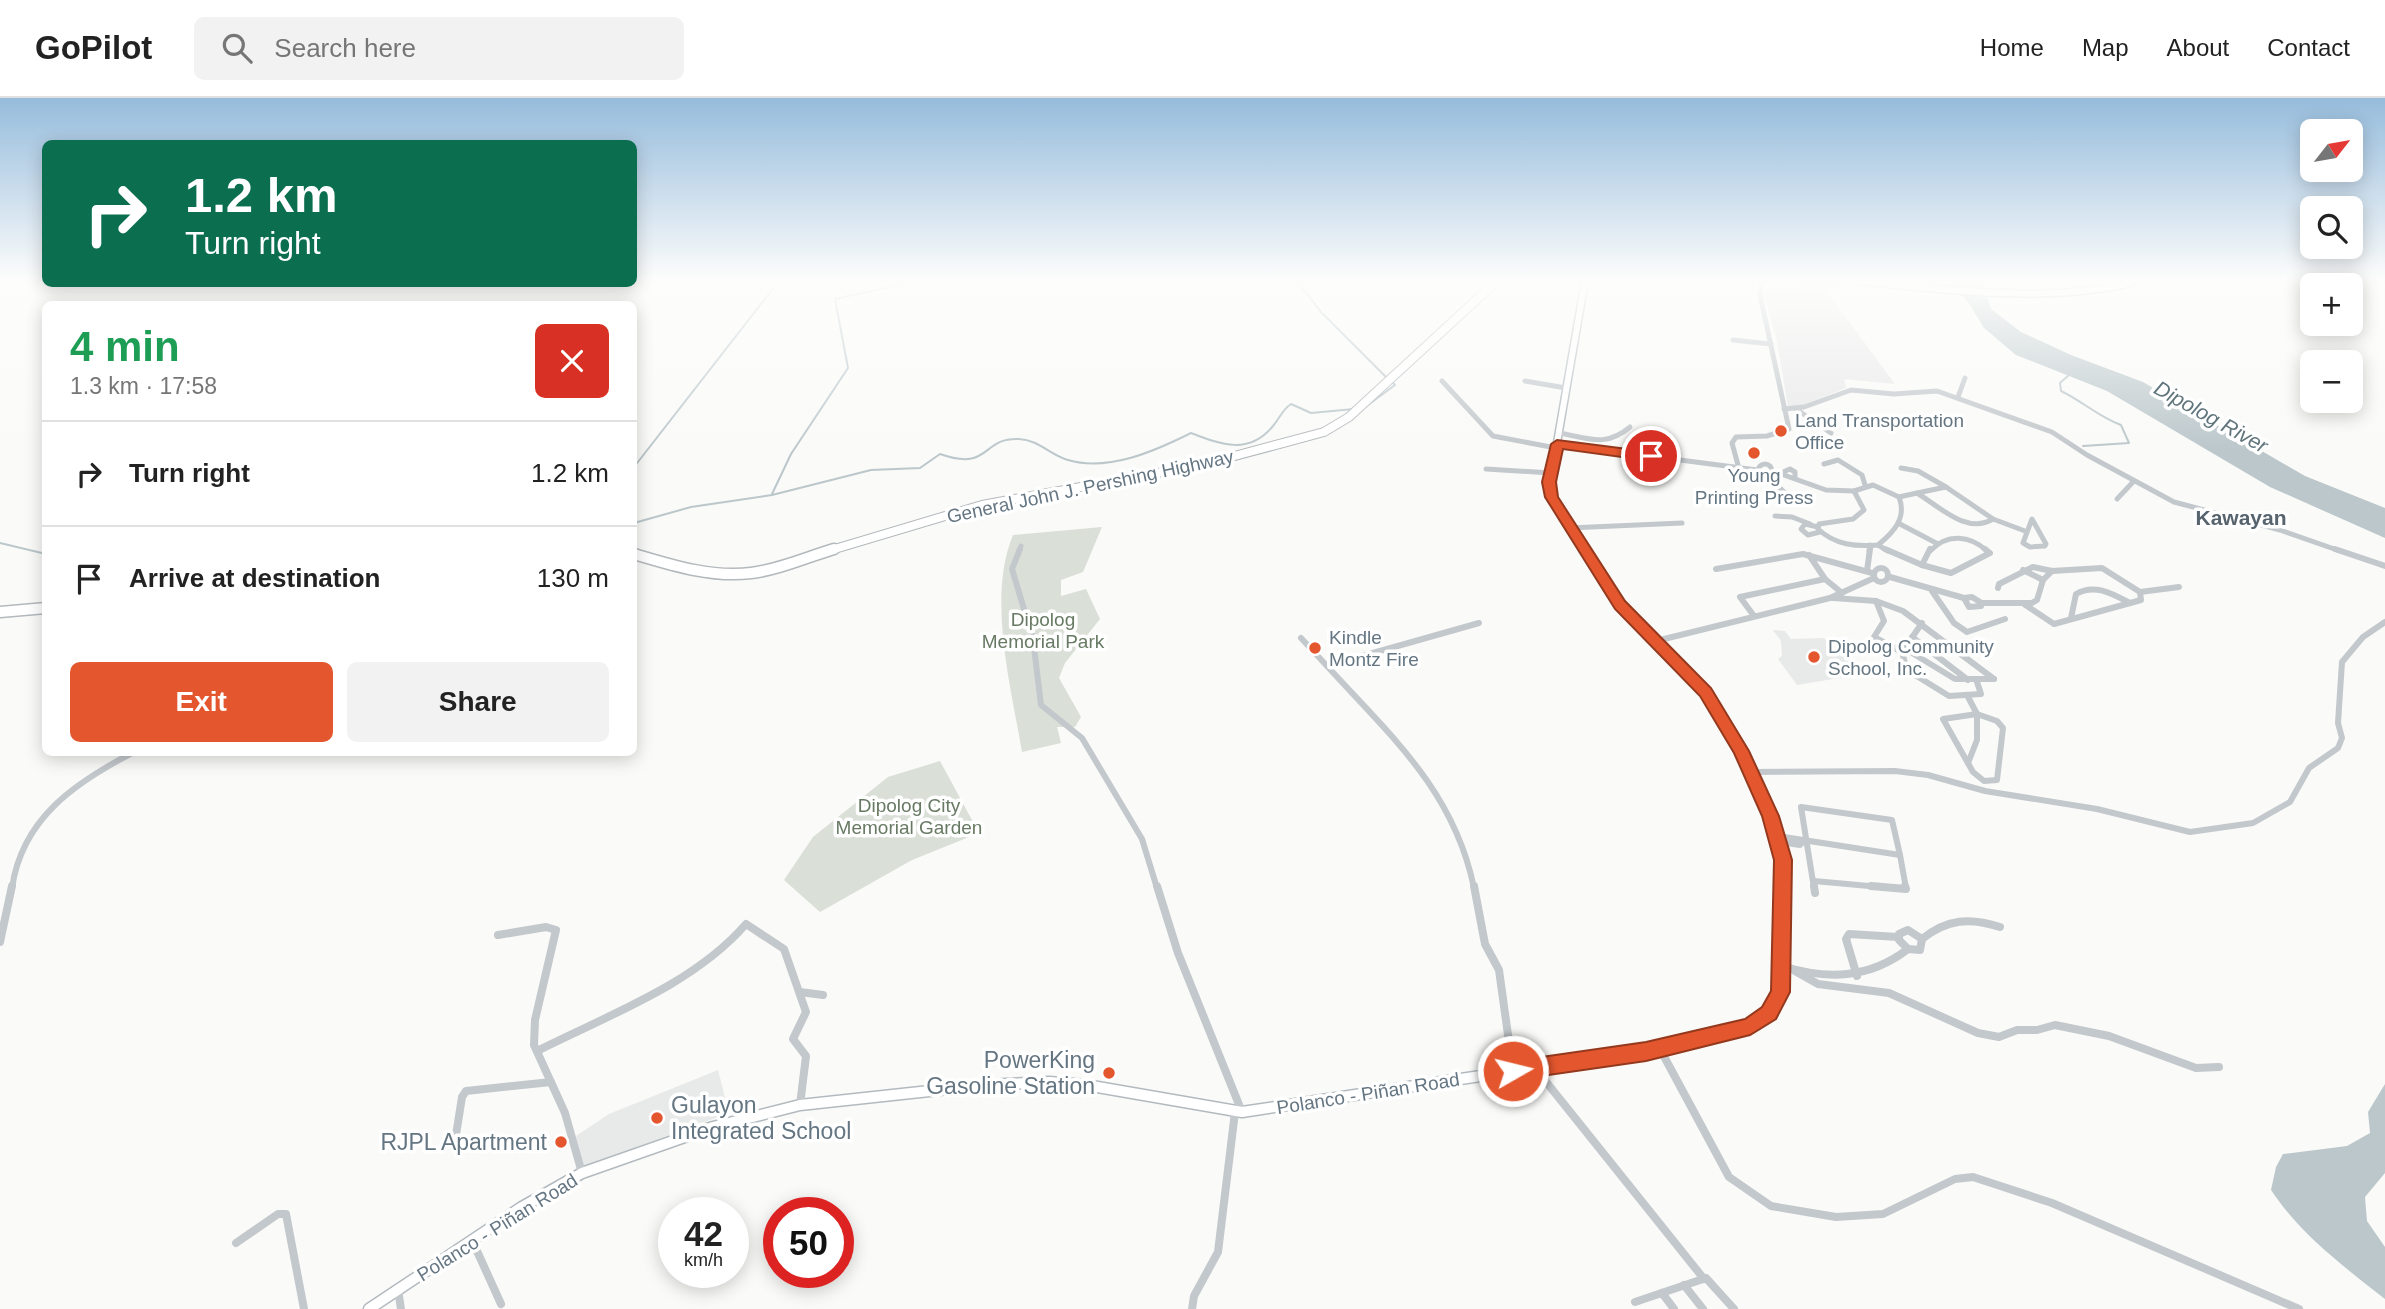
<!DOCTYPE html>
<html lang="en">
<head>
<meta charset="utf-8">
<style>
  body { margin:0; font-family:Helvetica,sans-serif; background:#f2f2f2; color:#222; height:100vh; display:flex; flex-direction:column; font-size:26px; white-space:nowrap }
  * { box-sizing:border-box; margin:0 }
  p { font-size:23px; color:#767676 }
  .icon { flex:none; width:38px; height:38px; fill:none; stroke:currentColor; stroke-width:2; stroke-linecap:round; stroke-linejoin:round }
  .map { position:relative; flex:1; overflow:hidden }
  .side { position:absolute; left:42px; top:203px; width:595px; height:455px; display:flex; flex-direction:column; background:#fff; border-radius:10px; box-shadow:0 4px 18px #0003 }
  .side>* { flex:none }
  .guide { position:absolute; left:42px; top:42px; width:595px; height:147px; border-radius:10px; box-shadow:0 4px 18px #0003; background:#0b6e4f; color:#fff; overflow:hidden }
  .needle { width:46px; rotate:59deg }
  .tools { position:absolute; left:2300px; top:21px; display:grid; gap:14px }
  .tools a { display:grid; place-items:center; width:63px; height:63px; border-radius:10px; background:#fff; box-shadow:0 4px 18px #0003; font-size:35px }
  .speed { position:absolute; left:658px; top:1099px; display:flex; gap:14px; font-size:35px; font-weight:700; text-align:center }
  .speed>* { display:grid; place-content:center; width:91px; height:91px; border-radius:50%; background:#fff; box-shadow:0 4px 18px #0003; line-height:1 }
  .speed small { font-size:18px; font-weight:400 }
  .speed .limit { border:10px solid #d22; background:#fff; color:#111 }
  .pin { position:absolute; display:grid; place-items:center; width:60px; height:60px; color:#fff; margin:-30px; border:4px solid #fff; border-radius:50%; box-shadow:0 2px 7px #0007 }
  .me { position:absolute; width:77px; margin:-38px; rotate:82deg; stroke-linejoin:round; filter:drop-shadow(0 0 5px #0008) }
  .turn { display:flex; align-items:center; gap:24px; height:147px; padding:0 28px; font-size:32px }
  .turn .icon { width:91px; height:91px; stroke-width:2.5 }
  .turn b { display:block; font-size:49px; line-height:60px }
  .round { display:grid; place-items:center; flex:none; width:74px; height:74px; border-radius:10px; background:#f2f2f2 }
  .head { display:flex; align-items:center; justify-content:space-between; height:119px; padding:0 28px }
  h1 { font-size:42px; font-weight:700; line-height:52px; color:#1e9e55 }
  .action { display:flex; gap:14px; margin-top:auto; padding:14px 28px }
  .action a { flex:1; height:80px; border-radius:10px; background:#e4572e; color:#fff; font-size:28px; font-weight:700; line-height:80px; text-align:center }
  .action a+a { background:#f2f2f2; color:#222 }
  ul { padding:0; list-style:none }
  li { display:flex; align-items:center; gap:21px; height:105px; padding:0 28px; border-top:2px solid #e0e0e0 }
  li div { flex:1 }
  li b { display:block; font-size:26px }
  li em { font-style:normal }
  header { display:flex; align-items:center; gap:42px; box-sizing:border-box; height:98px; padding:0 35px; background:#fff; border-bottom:2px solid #e0e0e0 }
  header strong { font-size:33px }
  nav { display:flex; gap:38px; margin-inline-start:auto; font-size:24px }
  .search { width:490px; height:63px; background:#f2f2f2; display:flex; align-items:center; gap:18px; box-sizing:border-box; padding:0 24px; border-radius:10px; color:#767676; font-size:26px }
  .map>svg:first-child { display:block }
</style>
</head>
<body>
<header>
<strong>GoPilot</strong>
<div class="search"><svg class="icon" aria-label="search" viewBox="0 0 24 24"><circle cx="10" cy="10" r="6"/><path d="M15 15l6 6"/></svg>Search here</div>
<nav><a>Home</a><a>Map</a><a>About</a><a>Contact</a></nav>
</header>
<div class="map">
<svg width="2385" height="1211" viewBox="0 0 2385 1211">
  <rect width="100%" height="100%" fill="#fafaf8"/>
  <!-- built -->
  <g fill="#e8e9e9">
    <polygon points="1831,183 1841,189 1827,194 1895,286 1844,281 1846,290 1795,310 1788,309 1777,243 1763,192"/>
    <polygon points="1773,532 1785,533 1791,541 1823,540 1842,551 1863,576 1797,587 1778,561 1782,558 1781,543"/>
    <polygon points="718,972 729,1015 582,1069 576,1038 609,1016"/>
  </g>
  <!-- green -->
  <g fill="#dadfd7">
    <path d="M1102,429L1083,474L1061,482V498L1086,491L1100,521L1065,565L1059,580L1081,619L1075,629H1057L1061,645L1022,654C1011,589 987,499 1013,437Z"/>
    <polygon points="940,663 979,735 912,762 820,814 784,782 813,739 888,679"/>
  </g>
  <!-- water -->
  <g fill="#bbc7cb">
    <polygon points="1947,183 1983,183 1991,211 2021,234 2071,257 2143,284 2305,378 2385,410 2385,440 2270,389 2107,293 2016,257 1984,230 1968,204"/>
    <path d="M2385,986V1075L2365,1099L2367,1123L2385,1149V1201C2344,1169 2300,1136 2271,1092L2276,1069L2283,1056L2347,1048L2370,1035L2368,1014Z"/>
  </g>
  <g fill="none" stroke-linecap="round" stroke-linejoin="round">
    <!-- stream -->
    <g stroke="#bbc7cb" stroke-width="2">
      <polyline points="1297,183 1321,214 1386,279"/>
      <path d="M2069,277L2060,285L2061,293C2082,303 2099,319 2121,327L2129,345L2083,348"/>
      <polyline points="1368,307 1395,287 1393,285"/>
      <polyline points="634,369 779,183"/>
      <polyline points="772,396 791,356 848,270 835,201 916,183"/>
      <path d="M634,425L691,409L772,397L871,372L920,370L940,356C991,374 981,339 1019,341C1039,342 1050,357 1068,362C1108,374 1155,353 1191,335C1222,347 1249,357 1273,328C1280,320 1282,312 1291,306L1311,315L1354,311"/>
      <polyline points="0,445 46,456"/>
    </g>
    <!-- secondary-far2 casing -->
    <g stroke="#b3babf" stroke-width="9">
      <g id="secondary-far2">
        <path d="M1860,183C1940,192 2060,206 2137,183"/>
        <polyline points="1584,453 1561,417 1549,391 1585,183"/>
      </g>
    </g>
    <!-- secondary-far1 casing -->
    <g stroke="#b3babf" stroke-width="11">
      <path id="secondary-far1" d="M1583,451C1596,470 1607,492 1622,509C1651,540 1687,567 1711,602C1746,651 1783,729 1783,790"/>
    </g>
    <!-- secondary casing -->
    <g stroke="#b3babf" stroke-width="13">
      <polyline id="secondary" points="369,1211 522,1109 582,1075 713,1029 800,1007 985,987 1049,984 1086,987 1242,1014 1646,953 1736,933 1761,922 1776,905 1782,883 1783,788"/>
    </g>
    <!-- trunk-far1 casing -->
    <g stroke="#b4b9bd" stroke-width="10">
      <polyline id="trunk-far1" points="828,453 982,407 1201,367 1324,334 1349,319 1497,183"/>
    </g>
    <!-- trunk casing -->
    <g stroke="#b4b9bd" stroke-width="13">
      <g id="trunk">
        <path d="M634,456C671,467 712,480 751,475C778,472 807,459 834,451"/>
        <polyline points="0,514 46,510"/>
      </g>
    </g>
    <!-- minor-far2 -->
    <g stroke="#c3c8cc" stroke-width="5">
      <polyline points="1920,190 1929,183"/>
      <polyline points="1733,242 1771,246"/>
      <polyline points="1442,283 1493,338 1556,350"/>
      <polyline points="1525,283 1566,290"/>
      <polyline points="1958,299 1965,280"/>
      <polyline points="1784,311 1804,309 1851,292 1894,296 1937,293 2052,334 2087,357 2174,404 2280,432 2340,453"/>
      <polyline points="1796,311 1831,335"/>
      <path d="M1559,335C1589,340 1605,350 1630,329"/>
      <polyline points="1557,346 1757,372"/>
      <polyline points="1824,366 1838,362 1862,377 1865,387"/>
      <circle cx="1765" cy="373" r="7"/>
      <polyline points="1738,367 1732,345 1736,339 1767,338 1789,331 1760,197 1761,183"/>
      <polyline points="1901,370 1918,373 1946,389"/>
      <polyline points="1486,371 1551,375"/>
      <polyline points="1773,373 1826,392 1854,393 1873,387 1899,399 1917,395"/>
      <polyline points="1781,375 1790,371 1795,374 1795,379"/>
      <polyline points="1769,379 1785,395 1808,400"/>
      <path d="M1946,389L1993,421C1967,437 1940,409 1917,395Z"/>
      <path d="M1854,393L1864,412L1853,421L1819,426L1818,431C1835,447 1856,449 1878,447C1894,434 1907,420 1899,399"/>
      <polyline points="2117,401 2134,383"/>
      <polyline points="1775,418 1792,419 1810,426"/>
      <polyline points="1993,421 2025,433"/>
      <polygon points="2032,421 2046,446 2045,448 2030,449 2023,445"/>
      <polyline points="1898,425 1938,446"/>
      <polyline points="1818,429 1805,426 1801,431 1808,437 1820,434"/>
      <polyline points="1569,430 1682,425"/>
      <polyline points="1878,447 1888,453"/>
      <polyline points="1019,453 1021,448"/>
      <polyline points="1869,453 1870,447"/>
      <path d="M1930,453C1947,435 1970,437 1987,453"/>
    </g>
    <!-- minor-far1 -->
    <g stroke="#c3c8cc" stroke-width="6">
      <polyline points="1020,451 1012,471 1033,541 1041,607 1082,640 1142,741 1157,790"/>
      <polyline points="1885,451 1922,467"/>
      <polyline points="2335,451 2385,468"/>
      <polyline points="1809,457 1825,481 1842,495"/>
      <polyline points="1922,467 1951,475 1990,455 1985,451"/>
      <polyline points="1922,467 1930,451"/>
      <circle cx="1881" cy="477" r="7"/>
      <polyline points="1716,471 1803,456 1872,475"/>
      <polyline points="2023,472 2043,482"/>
      <polyline points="1867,473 1870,451"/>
      <polyline points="1890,479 1964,500"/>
      <polyline points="1998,490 1999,486 2033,469 2052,473 2102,470 2140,494 2179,489"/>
      <polyline points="1932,493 1954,525 1967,534 2005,521"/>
      <polygon points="1972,499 1980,504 1981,508 1969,509 1964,500"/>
      <polyline points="1833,500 1876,503 1903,513 1994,581"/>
      <polyline points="1876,503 1884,523 1874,539 1902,554"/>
      <polyline points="1981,505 2032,505 2037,502 2043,482 2052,473"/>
      <polyline points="2024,506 2054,526 2141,502 2140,494"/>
      <polyline points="1754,518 1740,499 1825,481"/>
      <path d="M2071,520L2076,496C2095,485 2113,496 2130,505"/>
      <polyline points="1922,525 1902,554 1907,572 1949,598 1981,596 1976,581"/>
      <polyline points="1912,539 1968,582"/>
      <polyline points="1301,540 1327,568"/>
      <polyline points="1656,543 1830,500 1874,480"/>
      <polyline points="1904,550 1955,581 1994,581"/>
      <polyline points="1967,597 1977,616"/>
      <polygon points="1977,616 1997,623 2003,630 1997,682 1984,683 1973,674 1943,621"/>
      <polyline points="1968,665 1977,642 1977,616"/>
      <polyline points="1751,674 1895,673 1928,677 1985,693 2097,711 2190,734 2253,725 2290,704 2309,670 2338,650 2342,640 2338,625 2342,564 2363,539 2385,524"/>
      <polyline points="1777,738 1900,757 1906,790"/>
      <polyline points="1779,744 1800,747 1803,744"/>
      <polyline points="1814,783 1891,790"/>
      <path d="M12,790C22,720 76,684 134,654"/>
      <path d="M1474,790C1454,693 1391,638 1327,568L1479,525"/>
      <polyline points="1814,790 1801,709 1892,722 1900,757"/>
    </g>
    <!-- minor -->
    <g stroke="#c3c8cc" stroke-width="8">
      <polyline points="1157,788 1178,855 1242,1014"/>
      <polyline points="1474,788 1485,846 1499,872 1513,973"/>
      <polyline points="1814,788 1815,795"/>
      <polyline points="1871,788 1906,791 1905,788"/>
      <polygon points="1908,832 1922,841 1920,852 1908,851 1899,842 1899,836"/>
      <polyline points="498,837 546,829 556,832 535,922 534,947 565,1015 582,1075"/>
      <path d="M1922,841C1947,821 1970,819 2000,829"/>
      <polyline points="0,844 12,788"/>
      <path d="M1782,868C1827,882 1869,881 1908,851"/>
      <polyline points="1795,873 1818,886 1889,895 1978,935 1999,939 2017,932 2037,932 2055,927 2109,938 2196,970 2219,969"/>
      <polyline points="1857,878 1846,841 1849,836 1898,839"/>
      <polyline points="800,894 823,897"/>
      <polyline points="1660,951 1729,1079 1771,1108 1836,1119 1883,1116 1955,1081 1973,1079 2052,1105 2299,1211"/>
      <path d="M537,953C608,917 693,887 746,826L784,851L806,914L793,941L806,958L800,1007"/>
      <polyline points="1535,970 1704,1181"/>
      <polyline points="456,1037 462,999 466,993 551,984"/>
      <polyline points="472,1142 501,1206"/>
      <polyline points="236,1145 278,1116 286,1116 304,1211"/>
      <polyline points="1684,1187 1703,1211"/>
      <polyline points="398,1191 401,1211"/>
      <polyline points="1662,1195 1674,1211"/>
      <polyline points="1635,1204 1706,1180 1734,1211"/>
      <polyline points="1192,1211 1194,1198 1218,1154 1235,1014"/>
    </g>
    <!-- tertiary -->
    <polyline stroke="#c3c8cc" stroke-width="5" points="2379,183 2385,185"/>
    <!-- secondary-far2 -->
    <use href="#secondary-far2" stroke="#fff" stroke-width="6"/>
    <!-- secondary-far1 -->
    <use href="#secondary-far1" stroke="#fff" stroke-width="8"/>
    <!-- secondary -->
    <use href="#secondary" stroke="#fff" stroke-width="10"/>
    <!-- trunk-far1 -->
    <use href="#trunk-far1" stroke="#fff" stroke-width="8"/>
    <!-- trunk -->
    <use href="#trunk" stroke="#fff" stroke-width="10"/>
  </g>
  <!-- sky -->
  <linearGradient id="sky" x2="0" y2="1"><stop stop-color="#96bcdc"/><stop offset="0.52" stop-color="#fdfdfc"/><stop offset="1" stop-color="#fdfdfc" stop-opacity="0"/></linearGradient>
  <rect width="2385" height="352" fill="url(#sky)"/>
  <!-- route -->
  <polygon fill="#e4572e" stroke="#94391e" stroke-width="2" points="1557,342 1651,354 1657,358 1651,363 1563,351 1556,384 1558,399 1625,503 1711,590 1749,653 1779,718 1792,762 1790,894 1776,921 1750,937 1646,963 1513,982 1506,979 1503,973 1506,966 1513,963 1646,944 1745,921 1762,909 1771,893 1774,762 1762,718 1734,655 1700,598 1615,511 1545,399 1542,384 1551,346"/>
  <!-- markers -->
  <g fill="#e4572e" stroke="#fff" stroke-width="2.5">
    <circle cx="1781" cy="333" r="7"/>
    <circle cx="1754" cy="355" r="7"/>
    <circle cx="1315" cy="550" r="7"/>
    <circle cx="1814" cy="559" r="7"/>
    <circle cx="1109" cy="975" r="7"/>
    <circle cx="657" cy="1020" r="7"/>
    <circle cx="561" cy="1044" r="7"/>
  </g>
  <g text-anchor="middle" stroke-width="7" stroke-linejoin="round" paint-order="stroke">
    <!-- poi labels -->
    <g font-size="19" fill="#657683" stroke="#fff" text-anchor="start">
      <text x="1795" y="329">Land Transportation<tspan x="1795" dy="22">Office</tspan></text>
      <text x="1754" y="384" text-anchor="middle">Young<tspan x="1754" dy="22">Printing Press</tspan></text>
      <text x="1329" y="546">Kindle<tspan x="1329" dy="22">Montz Fire</tspan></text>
      <text x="1828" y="555">Dipolog Community<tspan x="1828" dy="22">School, Inc.</tspan></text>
    </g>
    <!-- street labels -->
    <g font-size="19" fill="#657683" stroke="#fff">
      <text transform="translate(1090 388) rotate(-12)" y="7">General John J. Pershing Highway</text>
      <text transform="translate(1368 995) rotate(-9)" y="7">Polanco - Piñan Road</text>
      <text transform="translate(497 1129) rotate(-32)" y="7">Polanco - Piñan Road</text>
    </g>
    <!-- park labels -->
    <g font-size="19" fill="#687a64" stroke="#fff">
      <text x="1043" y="528">Dipolog<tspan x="1043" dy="22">Memorial Park</tspan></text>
      <text x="909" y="714">Dipolog City<tspan x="909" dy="22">Memorial Garden</tspan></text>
    </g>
    <!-- water labels -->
    <g font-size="21" font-style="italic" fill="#60757c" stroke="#fff">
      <text transform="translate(2211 319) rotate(29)" y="7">Dipolog River</text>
    </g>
    <!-- neighbourhood labels -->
    <g font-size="21" font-weight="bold" fill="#57646e" stroke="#fff">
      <text x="2241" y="427">Kawayan</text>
    </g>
    <!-- near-poi labels -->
    <g font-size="23" fill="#657683" stroke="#fff" text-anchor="end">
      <text x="1095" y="970">PowerKing<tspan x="1095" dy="26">Gasoline Station</tspan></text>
      <text x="671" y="1015" text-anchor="start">Gulayon<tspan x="671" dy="26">Integrated School</tspan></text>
      <text x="547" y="1052">RJPL Apartment</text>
    </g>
  </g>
</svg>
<div class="tools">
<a><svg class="needle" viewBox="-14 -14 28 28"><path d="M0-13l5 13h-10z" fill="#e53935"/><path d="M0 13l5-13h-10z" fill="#767676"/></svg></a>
<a><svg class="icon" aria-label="search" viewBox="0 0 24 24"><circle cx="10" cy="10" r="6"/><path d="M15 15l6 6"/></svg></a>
<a>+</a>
<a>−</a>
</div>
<div class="speed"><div>42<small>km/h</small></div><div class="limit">50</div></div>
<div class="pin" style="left:1651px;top:358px;background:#d93025"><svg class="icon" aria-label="arrive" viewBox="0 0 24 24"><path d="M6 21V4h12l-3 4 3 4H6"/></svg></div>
<svg class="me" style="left:1513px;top:973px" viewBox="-20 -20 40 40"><circle r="17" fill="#e4572e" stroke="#fff" stroke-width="3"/><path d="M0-11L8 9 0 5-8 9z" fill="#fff"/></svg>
<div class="guide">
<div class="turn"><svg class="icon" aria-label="right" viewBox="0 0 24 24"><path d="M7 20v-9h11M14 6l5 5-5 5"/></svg><div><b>1.2 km</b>Turn right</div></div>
</div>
<section class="side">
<div class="head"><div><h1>4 min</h1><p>1.3 km · 17:58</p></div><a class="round" style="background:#d93025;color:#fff"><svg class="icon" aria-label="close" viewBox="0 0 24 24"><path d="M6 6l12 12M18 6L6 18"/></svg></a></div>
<ul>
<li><svg class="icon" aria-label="right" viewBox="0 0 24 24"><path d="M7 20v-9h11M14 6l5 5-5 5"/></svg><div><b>Turn right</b></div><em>1.2 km</em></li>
<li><svg class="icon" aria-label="arrive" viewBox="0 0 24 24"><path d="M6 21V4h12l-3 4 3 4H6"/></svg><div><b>Arrive at destination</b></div><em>130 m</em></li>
</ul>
<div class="action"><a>Exit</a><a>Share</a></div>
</section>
</div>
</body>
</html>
